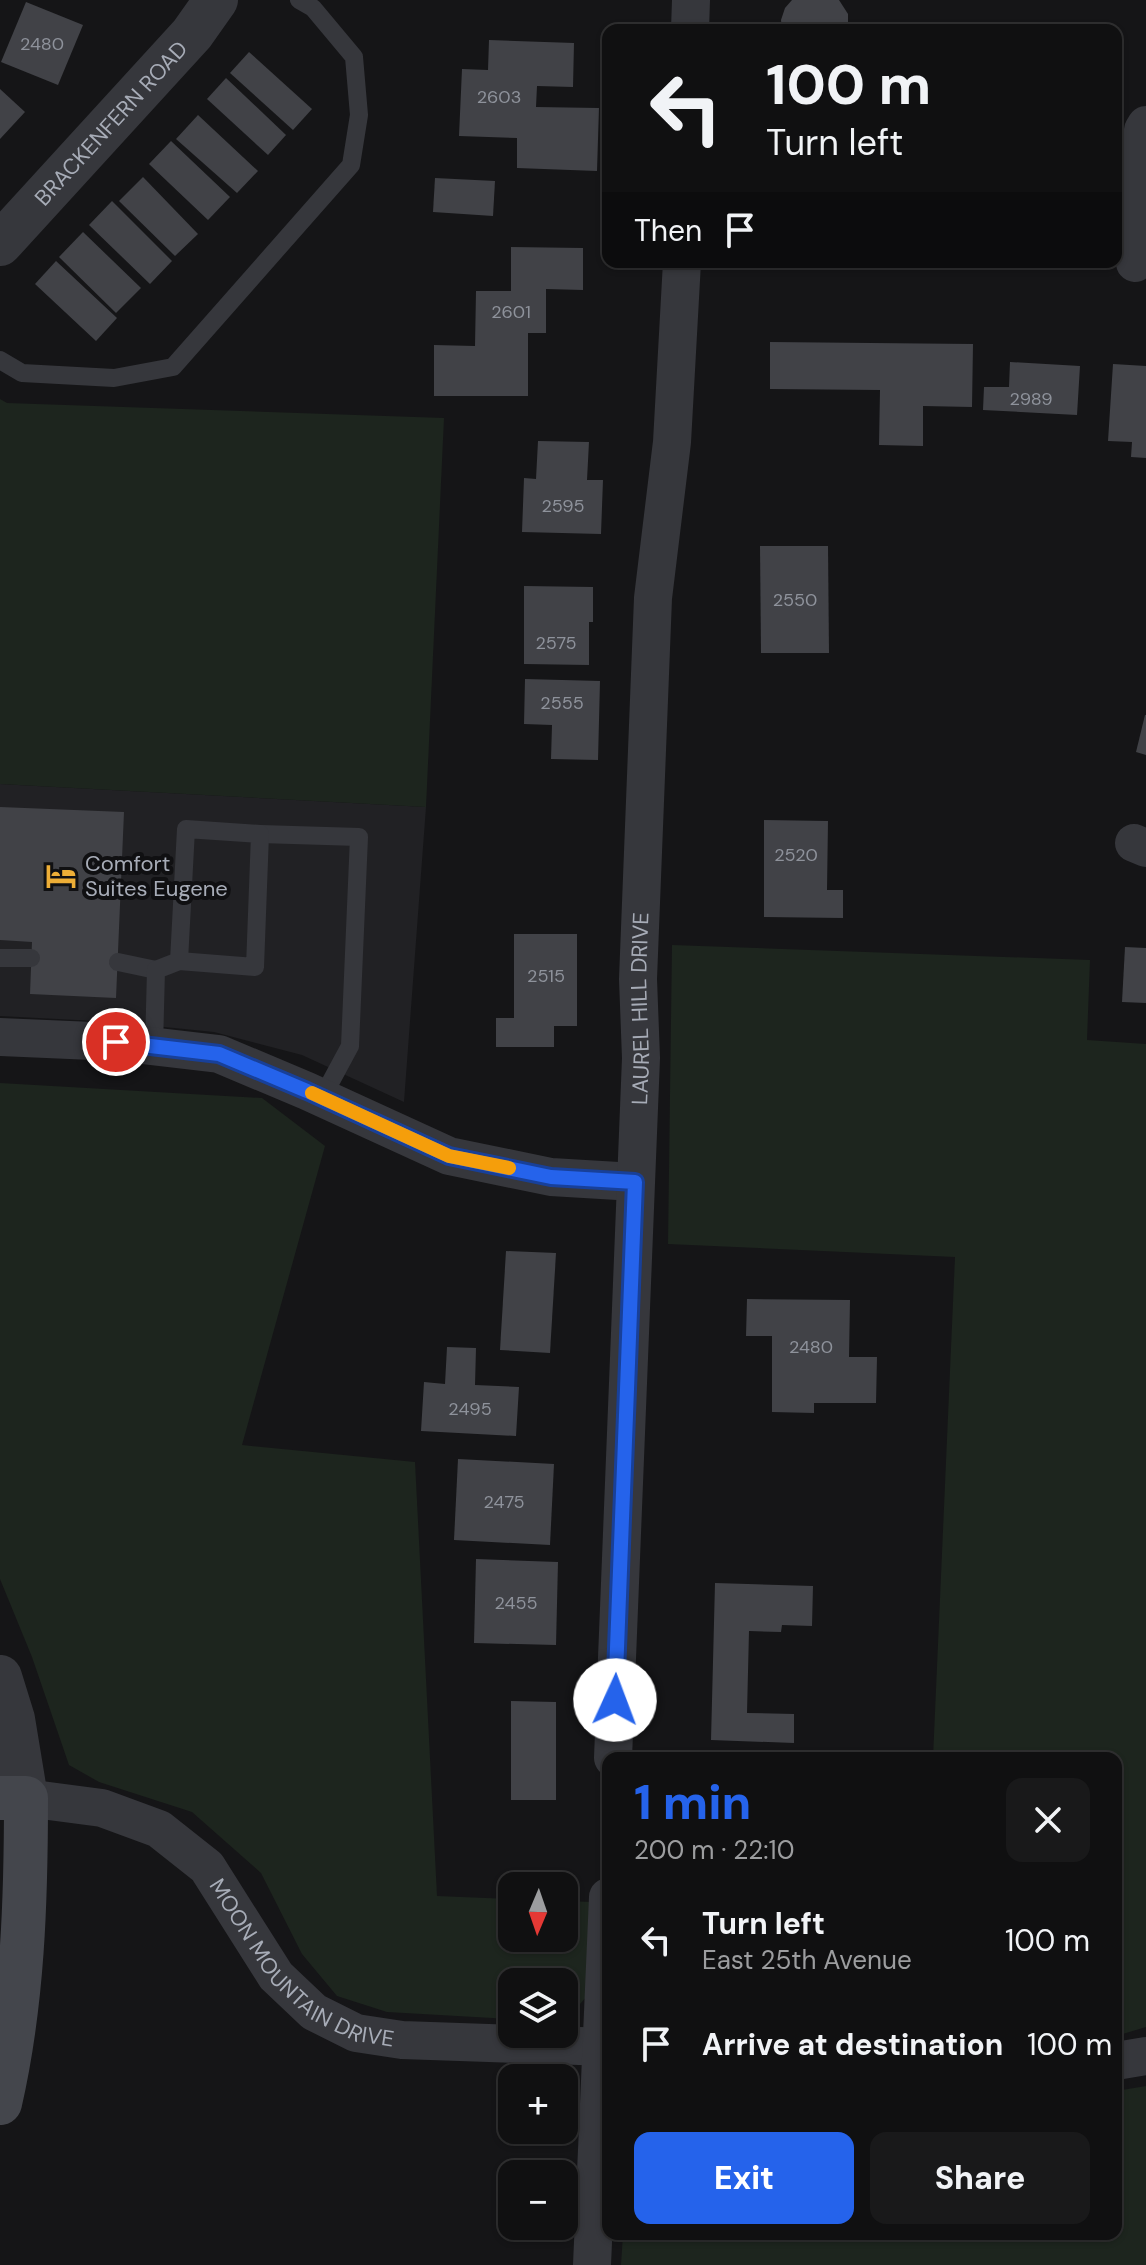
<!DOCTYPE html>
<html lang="en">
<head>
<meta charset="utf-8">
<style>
  body { margin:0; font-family:"DM Sans",sans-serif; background:#19191a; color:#f1f3f6; height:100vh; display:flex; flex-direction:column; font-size:30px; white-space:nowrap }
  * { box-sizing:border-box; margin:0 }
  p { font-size:26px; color:#9c9d9f }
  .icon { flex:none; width:44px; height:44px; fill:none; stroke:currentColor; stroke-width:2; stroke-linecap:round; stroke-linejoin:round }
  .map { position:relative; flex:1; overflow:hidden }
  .side { position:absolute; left:602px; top:1752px; width:520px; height:488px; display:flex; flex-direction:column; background:#101011; border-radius:16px; box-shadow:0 2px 6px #0004,0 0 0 2px #303031 }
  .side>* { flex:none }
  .top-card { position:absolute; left:602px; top:24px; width:520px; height:244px; border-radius:16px; box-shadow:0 2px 6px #0004,0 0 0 2px #303031; background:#101011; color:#f1f3f6; overflow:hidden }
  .needle { width:52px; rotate:182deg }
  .controls { position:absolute; left:498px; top:1872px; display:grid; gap:16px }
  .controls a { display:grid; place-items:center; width:80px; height:80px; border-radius:16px; background:#101011; box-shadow:0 2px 6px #0004,0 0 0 2px #303031; font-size:40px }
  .pin { position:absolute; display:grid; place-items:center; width:68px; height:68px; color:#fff; margin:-34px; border:4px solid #fff; border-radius:50%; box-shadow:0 2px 8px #0007 }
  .me { position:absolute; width:88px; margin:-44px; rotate:2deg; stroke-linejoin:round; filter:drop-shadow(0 0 6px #0008) }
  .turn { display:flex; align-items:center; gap:28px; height:168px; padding:0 32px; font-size:36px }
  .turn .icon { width:104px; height:104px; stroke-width:2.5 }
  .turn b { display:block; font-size:56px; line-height:68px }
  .then { display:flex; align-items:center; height:76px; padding:0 32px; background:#0003; gap:16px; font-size:30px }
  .round { display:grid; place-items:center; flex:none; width:84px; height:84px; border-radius:16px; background:#19191a }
  .overview { display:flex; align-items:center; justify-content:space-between; height:136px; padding:0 32px }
  h1 { font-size:48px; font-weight:800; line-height:60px; color:#2563eb }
  .primary-button { display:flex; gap:16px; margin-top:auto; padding:16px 32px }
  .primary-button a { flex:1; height:92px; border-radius:16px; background:#2563eb; color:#fff; font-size:32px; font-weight:800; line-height:92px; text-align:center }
  .primary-button a+a { background:#19191a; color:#f1f3f6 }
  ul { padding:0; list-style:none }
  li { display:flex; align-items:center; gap:24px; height:104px; padding:0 32px }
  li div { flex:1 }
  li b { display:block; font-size:30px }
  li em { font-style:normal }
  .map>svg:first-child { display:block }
</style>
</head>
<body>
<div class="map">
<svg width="1146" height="2265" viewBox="0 0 1146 2265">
  <rect width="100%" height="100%" fill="#151517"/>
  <!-- built -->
  <polygon fill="#212124" points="0,784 426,807 404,1102 302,1055 214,1032 115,1022 0,1016"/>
  <!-- green -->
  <g fill="#1d251e">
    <polygon points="0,399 7,403 444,418 426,807 0,784"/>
    <polygon points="672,945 1090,960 1087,1040 1146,1044 1146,2027 1116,2036 1116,1758 933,1758 955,1257 668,1244"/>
    <polygon points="0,1083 262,1098 325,1146 242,1445 415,1462 437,1896 512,1899 512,1938 564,1938 564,1901 593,1902 588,1995 565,2021 564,1982 512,1982 512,2019 387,2012 337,1996 302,1954 261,1873 192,1812 99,1782 69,1765 32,1657 0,1579"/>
    <polygon points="1146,2086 1146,2265 621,2265 623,2234 1116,2234 1116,2091"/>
  </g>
  <!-- building -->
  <g fill="#414247">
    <polygon points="792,0 839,0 848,14 848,30 782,30 781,20 785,8"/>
    <polygon points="26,2 83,25 58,85 1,62"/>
    <polygon points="489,40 574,43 573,87 537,86 536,107 599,108 597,171 517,168 517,138 459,136 462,69 488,70"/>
    <polygon points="249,52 312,109 293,130 230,73"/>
    <polygon points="226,78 286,135 268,155 207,99"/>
    <polygon points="0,89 25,112 0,139"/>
    <polygon points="198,115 258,171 237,193 176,139"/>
    <polygon points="171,141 230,197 208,220 149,164"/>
    <polygon points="143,177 198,234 175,256 119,201"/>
    <polygon points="435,178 495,181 493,216 433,212"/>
    <polygon points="112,201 172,261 150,284 89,225"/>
    <polygon points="83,232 141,288 116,313 59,257"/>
    <polygon points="511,247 583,248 583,290 546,289 546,333 528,333 528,396 434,396 434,345 475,346 476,291 511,291"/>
    <polygon points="56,261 117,318 96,341 35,284"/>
    <polygon points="770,342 973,344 972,407 923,406 923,446 879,445 880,390 770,389"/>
    <polygon points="1010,362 1080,366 1077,415 983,410 984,387 1009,387"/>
    <polygon points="1113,364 1146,366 1146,458 1131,457 1132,442 1108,441"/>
    <polygon points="538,441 589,442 587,480 603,480 601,534 522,532 524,478 536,479"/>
    <polygon points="760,546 828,546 829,653 761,653"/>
    <polygon points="524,586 593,587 593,622 589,622 589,665 524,664"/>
    <polygon points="525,679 600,681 598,760 551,759 552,725 524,724"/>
    <polygon points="1145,715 1146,715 1146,755 1136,752"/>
    <polygon points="0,807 124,812 116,998 30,994 32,942 0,940"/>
    <polygon points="764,820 828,821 827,890 843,890 843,918 764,917"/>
    <polygon points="514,934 577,934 577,1026 554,1026 554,1047 496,1047 496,1018 514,1018"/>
    <polygon points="1125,947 1146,948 1146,1003 1122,1002"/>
    <polygon points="506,1251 556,1253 550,1353 500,1350"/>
    <polygon points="747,1299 850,1300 849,1357 877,1357 876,1403 814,1403 814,1413 772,1412 772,1336 746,1336"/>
    <polygon points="447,1347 476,1348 475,1385 519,1387 516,1436 421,1431 424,1382 445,1384"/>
    <polygon points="458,1459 554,1464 550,1545 454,1540"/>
    <polygon points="476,1559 558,1562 556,1645 474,1643"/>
    <polygon points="715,1583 813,1586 812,1626 782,1625 781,1632 749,1631 747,1713 794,1714 794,1743 711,1740"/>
    <polygon points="511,1701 556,1702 556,1800 511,1800"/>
  </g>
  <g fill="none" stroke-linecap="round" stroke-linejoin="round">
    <!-- service -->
    <g stroke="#36373c" stroke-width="18">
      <polyline points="0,360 22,373 114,378 173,367 351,165 359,115 354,57 313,8 299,0"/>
      <polyline points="260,834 359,837 350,1046 322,1098"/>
      <polyline points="0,958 31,958"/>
      <polyline points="118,962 156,970"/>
      <polyline points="154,1047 156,970 179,961 255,967 260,834 186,829 179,961"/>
    </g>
    <!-- minor -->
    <g stroke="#36373c" stroke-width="38">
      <polyline points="690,30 691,0"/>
      <polyline points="1135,263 1143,130 1146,125"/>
      <polyline points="1134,843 1146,848"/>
      <polyline points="0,1037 116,1042 219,1054 307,1091 449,1156 551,1177 635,1182"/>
      <path id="s1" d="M613,1758L641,1058L638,979L653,598L672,442L682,262"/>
      <path id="s2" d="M26,1798L102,1808L159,1829L207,1867L276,1976L314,2012L356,2033L402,2040L608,2047"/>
      <polyline points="1116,2061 1146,2056"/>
      <polyline points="592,2265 608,1897"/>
    </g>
    <!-- tertiary -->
    <g stroke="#36373c" stroke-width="44">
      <path id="s3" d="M0,244L192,34L216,0"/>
      <polyline points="0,1677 13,1719 26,1798"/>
    </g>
    <!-- secondary -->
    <path stroke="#44464c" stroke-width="44" d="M0,1798H26C26,1900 23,2003 0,2103"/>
  </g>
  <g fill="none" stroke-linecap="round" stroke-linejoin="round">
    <!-- route casing -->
    <g stroke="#184099" stroke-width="20">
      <polyline id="route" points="116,1042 219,1054 307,1091 449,1156 551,1177 635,1182 615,1700"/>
    </g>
    <!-- route -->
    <use href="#route" stroke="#2563eb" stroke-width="14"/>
    <!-- slow -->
    <polyline stroke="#f59e0b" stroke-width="14" points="312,1093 449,1156 509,1168"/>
  </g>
  <!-- icons -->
  <defs>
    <g id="hotel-bare" transform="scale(2.4)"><path d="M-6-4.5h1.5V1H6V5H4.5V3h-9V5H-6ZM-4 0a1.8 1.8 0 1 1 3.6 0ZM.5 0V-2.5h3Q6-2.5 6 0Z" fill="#edae37" stroke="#101012" stroke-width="2.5" paint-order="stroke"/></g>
  </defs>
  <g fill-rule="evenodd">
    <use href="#hotel-bare" x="61" y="876"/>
  </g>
  <g text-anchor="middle" stroke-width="8" stroke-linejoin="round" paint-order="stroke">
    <!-- number labels -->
    <g font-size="18" fill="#8e929b">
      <text x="42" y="50">2480</text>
      <text x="499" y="103">2603</text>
      <text x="511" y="318">2601</text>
      <text x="1031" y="405">2989</text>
      <text x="563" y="512">2595</text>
      <text x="795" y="606">2550</text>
      <text x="556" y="649">2575</text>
      <text x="562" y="709">2555</text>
      <text x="796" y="861">2520</text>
      <text x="546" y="982">2515</text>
      <text x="811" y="1353">2480</text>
      <text x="470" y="1415">2495</text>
      <text x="504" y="1508">2475</text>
      <text x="516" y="1609">2455</text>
    </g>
    <!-- street labels -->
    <g font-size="22" fill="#a7acb7" stroke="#101012">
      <text dy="8" stroke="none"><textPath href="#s3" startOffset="164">BRACKENFERN ROAD</textPath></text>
      <text dy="8" stroke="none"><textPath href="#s1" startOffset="750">LAUREL HILL DRIVE</textPath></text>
      <text dy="8" stroke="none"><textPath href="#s2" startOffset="340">MOON MOUNTAIN DRIVE</textPath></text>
    </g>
    <!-- poi labels -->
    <g font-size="22" fill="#a7acb7" stroke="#101012" text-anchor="start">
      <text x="85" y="871">Comfort<tspan x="85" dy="25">Suites Eugene</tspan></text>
    </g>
  </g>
</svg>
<div class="controls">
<a><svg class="needle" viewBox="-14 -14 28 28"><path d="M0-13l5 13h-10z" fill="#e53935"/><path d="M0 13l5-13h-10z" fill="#9c9d9f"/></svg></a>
<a><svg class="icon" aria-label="layers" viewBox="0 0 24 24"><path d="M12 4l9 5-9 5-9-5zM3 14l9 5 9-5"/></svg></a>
<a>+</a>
<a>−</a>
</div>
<div class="pin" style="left:116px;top:1042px;background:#d93025"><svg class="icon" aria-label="arrive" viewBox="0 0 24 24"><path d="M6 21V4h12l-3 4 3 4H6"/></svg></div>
<svg class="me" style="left:615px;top:1700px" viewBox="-20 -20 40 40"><circle r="19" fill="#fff"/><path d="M0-13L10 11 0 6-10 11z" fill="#2563eb"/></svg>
<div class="top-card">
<div class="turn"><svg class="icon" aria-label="left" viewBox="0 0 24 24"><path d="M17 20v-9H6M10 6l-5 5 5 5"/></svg><div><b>100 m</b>Turn left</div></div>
<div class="then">Then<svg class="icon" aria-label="arrive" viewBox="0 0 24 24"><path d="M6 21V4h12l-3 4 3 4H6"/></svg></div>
</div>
<section class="side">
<div class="overview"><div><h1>1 min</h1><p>200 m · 22:10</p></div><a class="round"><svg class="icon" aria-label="close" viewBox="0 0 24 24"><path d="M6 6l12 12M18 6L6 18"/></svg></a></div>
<ul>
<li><svg class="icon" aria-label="left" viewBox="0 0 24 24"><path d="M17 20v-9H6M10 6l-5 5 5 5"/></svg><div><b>Turn left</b><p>East 25th Avenue</p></div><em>100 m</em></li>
<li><svg class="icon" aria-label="arrive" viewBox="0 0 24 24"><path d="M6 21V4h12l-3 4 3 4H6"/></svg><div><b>Arrive at destination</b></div><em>100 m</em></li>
</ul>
<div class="primary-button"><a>Exit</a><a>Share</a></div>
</section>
</div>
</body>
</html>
